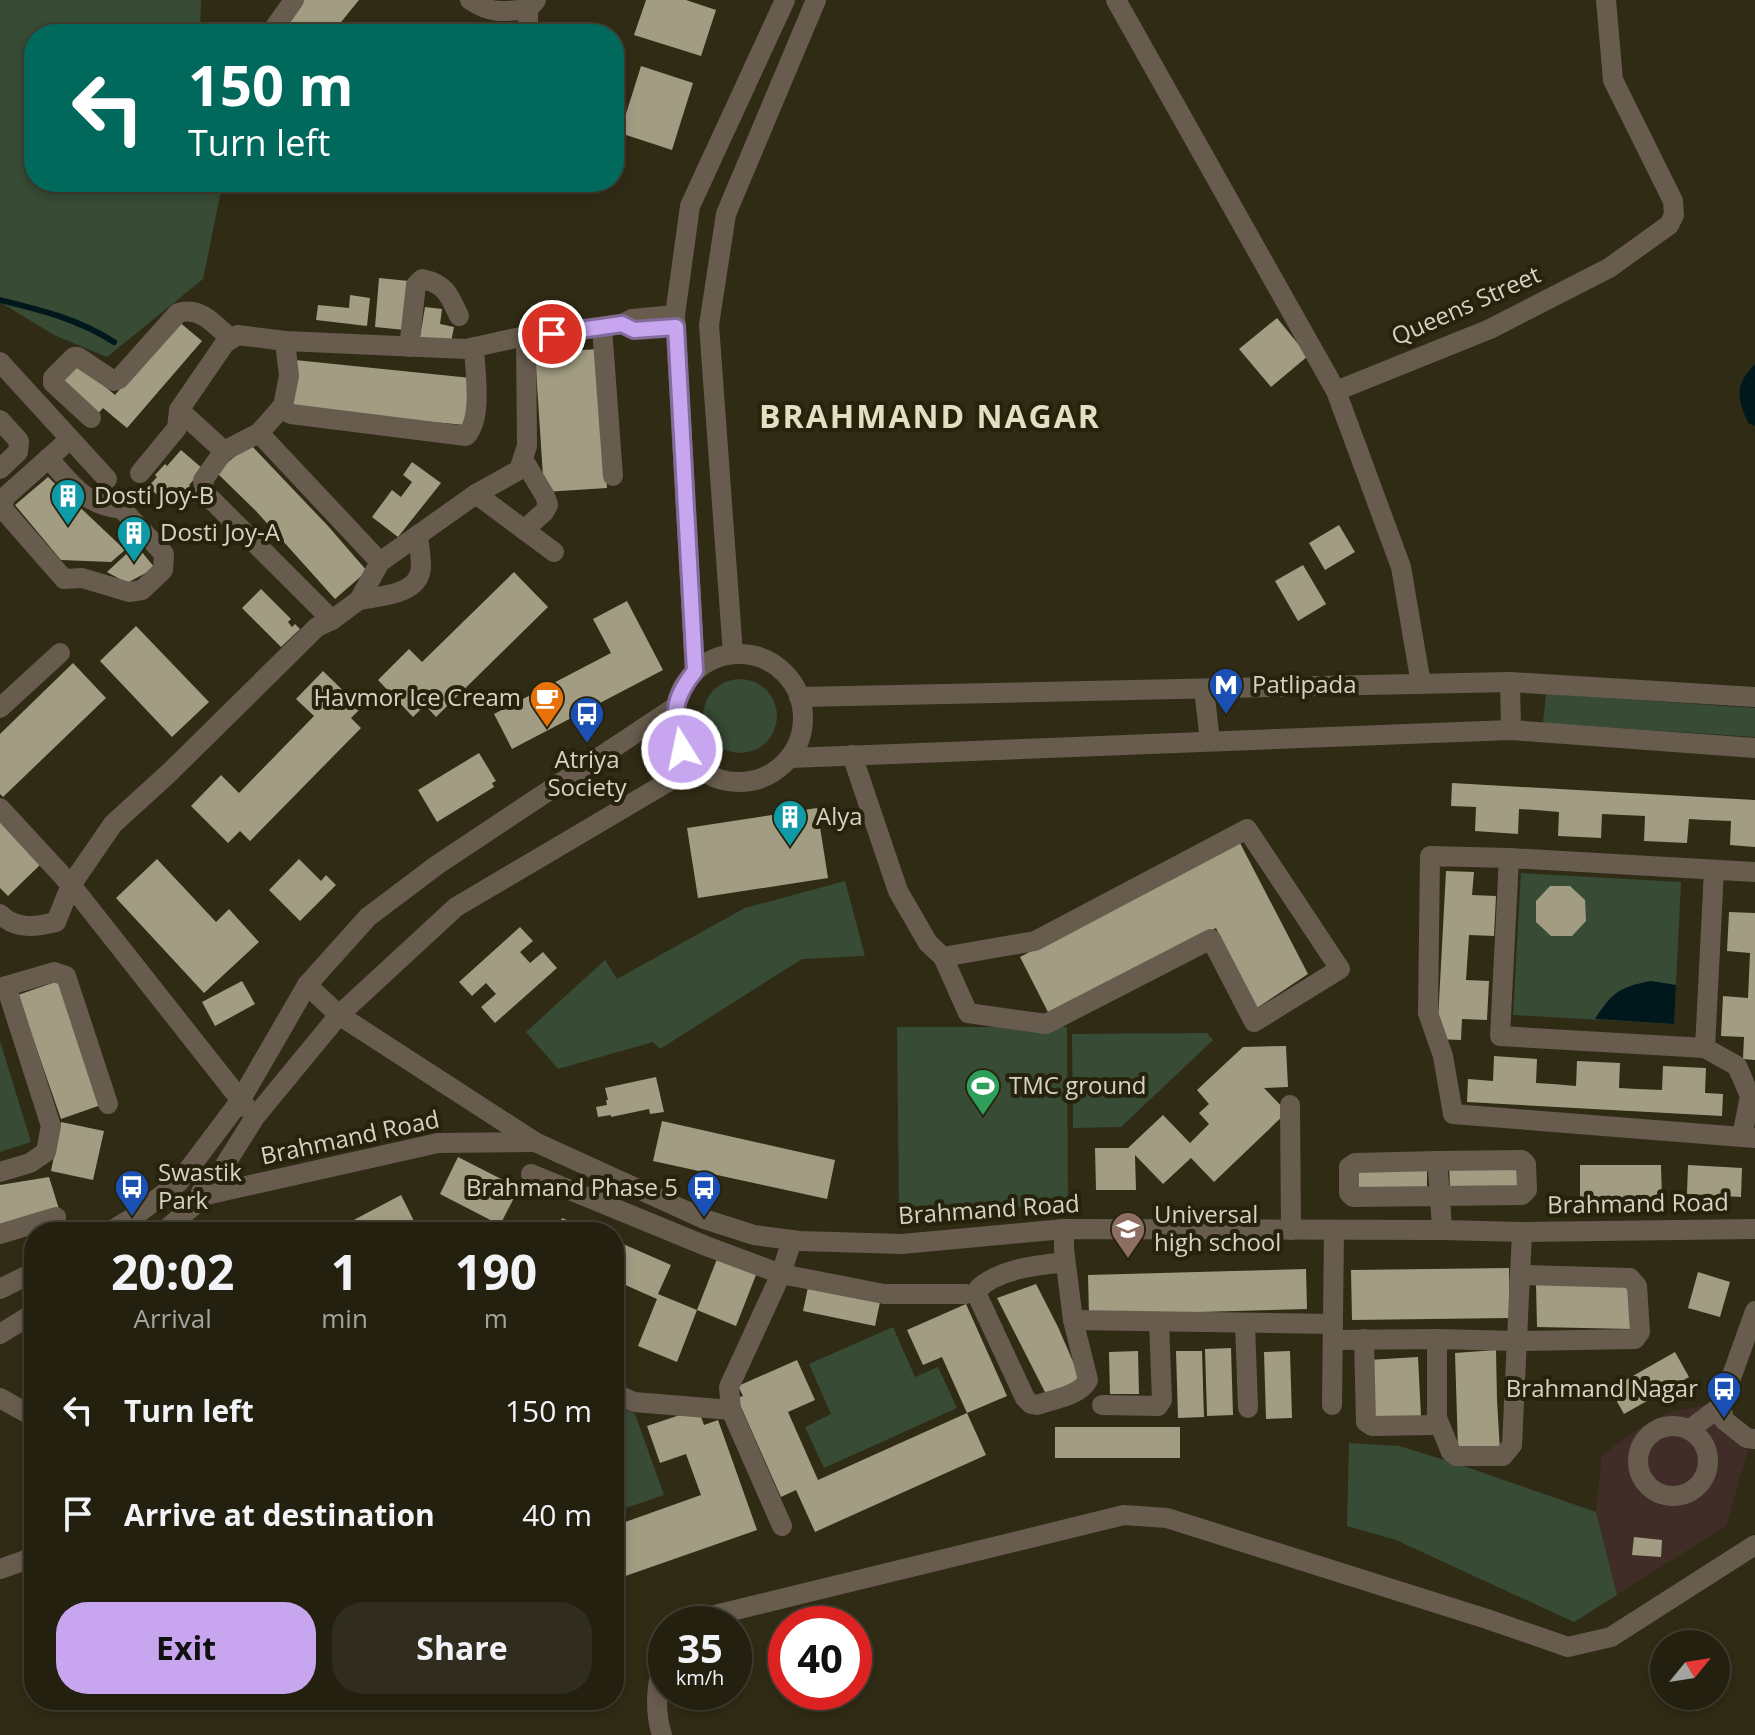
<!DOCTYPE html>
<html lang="en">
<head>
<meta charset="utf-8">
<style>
  body { margin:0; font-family:"Open Sans",sans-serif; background:#302d1e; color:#f1f3f6; height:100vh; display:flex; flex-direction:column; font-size:30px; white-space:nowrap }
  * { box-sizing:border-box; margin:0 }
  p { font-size:26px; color:#a3a39f }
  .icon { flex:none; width:44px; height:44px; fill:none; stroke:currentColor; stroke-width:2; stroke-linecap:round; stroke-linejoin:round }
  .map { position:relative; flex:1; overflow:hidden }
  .details { position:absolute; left:24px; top:1222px; width:600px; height:488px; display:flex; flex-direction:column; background:#242010; border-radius:32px; box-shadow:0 4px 12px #0003,0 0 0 2px #413e30 }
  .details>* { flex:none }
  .top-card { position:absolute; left:24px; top:24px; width:600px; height:168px; border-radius:32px; box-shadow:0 4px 12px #0003,0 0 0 2px #413e30; background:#00695c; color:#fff; overflow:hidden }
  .needle { width:52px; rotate:60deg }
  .tools { position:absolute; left:1650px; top:1630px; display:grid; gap:16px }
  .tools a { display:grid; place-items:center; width:80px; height:80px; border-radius:50%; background:#242010; box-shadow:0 4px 12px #0003,0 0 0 2px #413e30; font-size:40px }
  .speed { position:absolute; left:648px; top:1606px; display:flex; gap:16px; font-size:40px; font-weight:700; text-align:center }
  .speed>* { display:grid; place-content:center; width:104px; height:104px; border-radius:50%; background:#242010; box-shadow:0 4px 12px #0003,0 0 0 2px #413e30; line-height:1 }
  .speed small { font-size:20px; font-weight:400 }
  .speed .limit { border:12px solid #d22; background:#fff; color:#111 }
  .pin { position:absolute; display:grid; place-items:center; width:68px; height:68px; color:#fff; margin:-34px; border:4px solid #fff; border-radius:50%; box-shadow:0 2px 8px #0007 }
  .me { position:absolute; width:88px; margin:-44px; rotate:350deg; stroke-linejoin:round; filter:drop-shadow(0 0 6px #0008) }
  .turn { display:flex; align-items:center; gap:28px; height:168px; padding:0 32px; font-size:36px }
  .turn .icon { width:104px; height:104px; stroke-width:2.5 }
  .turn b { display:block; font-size:56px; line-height:68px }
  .eta { display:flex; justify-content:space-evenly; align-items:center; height:136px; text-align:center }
  .eta b { font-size:48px; font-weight:700; line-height:56px }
  .cta { display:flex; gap:16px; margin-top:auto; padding:16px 32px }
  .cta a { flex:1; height:92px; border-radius:32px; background:#c7a6ef; color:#111; font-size:32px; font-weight:700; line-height:92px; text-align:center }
  .cta a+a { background:#302d1e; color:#f1f3f6 }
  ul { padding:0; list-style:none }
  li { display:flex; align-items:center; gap:24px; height:104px; padding:0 32px }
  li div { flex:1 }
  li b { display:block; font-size:30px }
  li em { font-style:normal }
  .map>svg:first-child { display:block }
</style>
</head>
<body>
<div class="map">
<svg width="1755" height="1735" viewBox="0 0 1755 1735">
  <rect width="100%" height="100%" fill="#302b15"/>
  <!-- industrial -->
  <polygon fill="#402d28" points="1707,1405 1722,1431 1748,1450 1726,1526 1616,1595 1596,1512 1602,1455 1637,1430 1667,1413"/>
  <!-- green -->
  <g fill="#374b35">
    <polygon points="0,0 201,0 200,34 34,34 34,182 223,182 203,279 107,357 54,335 0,302"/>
    <circle cx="740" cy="716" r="37"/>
    <polygon points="1546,694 1755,708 1755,737 1543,723"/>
    <polygon points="1521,873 1681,882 1674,1024 1513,1015"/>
    <polygon points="845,881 865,956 802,959 660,1049 653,1042 558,1069 526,1032 605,960 617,979 745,908"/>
    <polygon points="897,1027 1067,1027 1068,1207 899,1208"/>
    <polygon points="1207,1033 1213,1040 1121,1127 1073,1128 1072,1034"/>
    <polygon points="0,1041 31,1142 0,1152"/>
    <polygon points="893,1327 915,1377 938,1367 957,1408 824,1468 805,1427 831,1414 809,1364"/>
    <polygon points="614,1404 635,1414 664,1495 614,1512"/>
    <polygon points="1349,1443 1399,1446 1458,1464 1596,1512 1617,1595 1574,1622 1396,1540 1347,1526"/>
  </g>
  <!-- water -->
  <g fill="#00181b">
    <path d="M1755,364V426L1748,423C1737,397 1734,386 1755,364Z"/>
    <path d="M1651,981L1676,985L1674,1024L1595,1019C1612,992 1620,987 1651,981Z"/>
  </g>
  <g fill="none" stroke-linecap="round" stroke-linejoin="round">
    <!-- stream -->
    <path stroke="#00181b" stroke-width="6" d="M0,300C41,310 78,319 114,342"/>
  </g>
  <!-- building -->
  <g fill="#a19c82">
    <polygon points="301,0 359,0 333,32 336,34 293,34 281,25"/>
    <polygon points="646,0 686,0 716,10 701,56 634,35"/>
    <polygon points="641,66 693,83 672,150 620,133"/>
    <polygon points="379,278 409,281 405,330 375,327"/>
    <polygon points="350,295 370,298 367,326 316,320 318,305 349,308"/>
    <polygon points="425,307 442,309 440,324 454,327 451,342 420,337"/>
    <polygon points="1277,318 1308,356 1271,387 1239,349"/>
    <polygon points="178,321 202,341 127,428 103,408 95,417 57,383 75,361 115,395"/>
    <polygon points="598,349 607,488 544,492 535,353"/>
    <polygon points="295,360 471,378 465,425 291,409"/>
    <polygon points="250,444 328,526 367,571 335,599 256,511 216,472"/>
    <polygon points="181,450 203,469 189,485 190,486 170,506 148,487 157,477 155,475 165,464 167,466"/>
    <polygon points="412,462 441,483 398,537 372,517 392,490 401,497 412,482 403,475"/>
    <polygon points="48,477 125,550 111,562 61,560 15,505"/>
    <polygon points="1339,525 1355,552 1325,570 1309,543"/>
    <polygon points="136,545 155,568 127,583 107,572"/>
    <polygon points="1303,565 1326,604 1298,621 1275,581"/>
    <polygon points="514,572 548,607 436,717 425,705 413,717 378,680 409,649 422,662"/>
    <polygon points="261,589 291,619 288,622 292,627 295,624 300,629 281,647 242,608"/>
    <polygon points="627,601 663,670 512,749 494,714 611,653 593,619"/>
    <polygon points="136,626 209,702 172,737 100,661"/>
    <polygon points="73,663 106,698 3,797 0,794 0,734"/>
    <polygon points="323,671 361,708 351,718 361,728 250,841 240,831 228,843 191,806 221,775 239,793 314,716 296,699"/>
    <polygon points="479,753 496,781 492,783 494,787 437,822 418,790"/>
    <polygon points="1452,783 1755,800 1755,847 1730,845 1731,821 1706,820 1689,819 1687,843 1644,841 1645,816 1602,814 1601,838 1558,836 1559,812 1536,810 1519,809 1518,834 1475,831 1476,807 1451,806"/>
    <polygon points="817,808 828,878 698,898 687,828"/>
    <polygon points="0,816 44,861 8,896 0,888"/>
    <polygon points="1240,843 1308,974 1257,1008 1216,928 1049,1014 1020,957"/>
    <polygon points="157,859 216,922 229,909 259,942 204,993 116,898"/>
    <polygon points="299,859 321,881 326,875 336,885 300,921 269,890"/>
    <polygon points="1446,871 1474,872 1472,895 1496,896 1494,936 1469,935 1466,980 1489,981 1487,1020 1462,1019 1461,1040 1437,1039"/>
    <polygon points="1550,886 1570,886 1585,900 1586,921 1572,936 1551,936 1536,922 1536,901"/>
    <polygon points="1729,912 1755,913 1755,1060 1743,1059 1744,1037 1721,1036 1723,996 1748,998 1750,953 1727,951"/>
    <polygon points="520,927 533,941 520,952 530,963 543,952 557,968 495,1023 481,1007 496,994 486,983 472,996 459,982"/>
    <polygon points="58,981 101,1105 61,1119 18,995"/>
    <polygon points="242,981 255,1004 215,1026 202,1002"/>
    <polygon points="1286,1046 1288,1087 1264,1088 1287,1112 1214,1182 1191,1158 1163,1184 1135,1155 1136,1190 1096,1190 1095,1148 1128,1148 1163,1115 1190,1143 1209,1124 1199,1113 1209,1104 1197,1090 1243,1047"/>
    <polygon points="1494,1056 1537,1059 1536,1083 1553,1084 1576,1086 1577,1061 1620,1063 1619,1088 1637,1089 1662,1090 1663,1066 1706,1068 1705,1093 1723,1094 1722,1116 1467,1102 1468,1079 1493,1081"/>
    <polygon points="656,1077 664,1112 650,1114 649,1109 611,1117 611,1115 598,1117 596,1107 607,1105 606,1100 608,1100 605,1088"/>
    <polygon points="662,1121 835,1160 827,1199 653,1161"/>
    <polygon points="61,1122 104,1131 93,1180 51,1171"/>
    <polygon points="458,1157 519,1188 500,1225 513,1232 496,1232 500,1225 440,1194"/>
    <polygon points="1449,1165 1522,1165 1522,1188 1450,1187"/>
    <polygon points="1580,1165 1661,1165 1662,1200 1580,1200"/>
    <polygon points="1688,1165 1742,1168 1741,1197 1687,1194"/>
    <polygon points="1427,1168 1427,1192 1352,1192 1353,1169"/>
    <polygon points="49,1177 59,1209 0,1227 0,1185"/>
    <polygon points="401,1195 414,1221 393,1232 331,1232"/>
    <polygon points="562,1218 586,1228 595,1232 556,1232"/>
    <polygon points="614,1240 671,1265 658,1294 697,1310 677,1362 638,1346 657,1299 614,1280"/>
    <polygon points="717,1259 756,1275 736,1326 697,1310"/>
    <polygon points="1509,1268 1510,1318 1352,1320 1351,1270"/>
    <polygon points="1306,1269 1307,1309 1089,1315 1088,1275"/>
    <polygon points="1698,1272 1730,1282 1720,1317 1688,1308"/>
    <polygon points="1036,1284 1058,1327 1081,1380 1048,1398 997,1298"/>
    <polygon points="1536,1284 1628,1285 1631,1329 1537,1327"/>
    <polygon points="808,1287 880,1302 875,1326 803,1311"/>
    <polygon points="966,1304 1007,1396 967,1413 942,1357 923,1365 907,1330"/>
    <polygon points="1231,1348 1233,1415 1207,1416 1205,1349"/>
    <polygon points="1496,1350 1497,1400 1500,1451 1458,1450 1455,1353"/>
    <polygon points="1138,1351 1139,1394 1110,1394 1109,1352"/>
    <polygon points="1176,1351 1202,1351 1204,1417 1178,1418"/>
    <polygon points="1290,1351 1292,1418 1266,1419 1264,1352"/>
    <polygon points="1675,1352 1689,1377 1624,1414 1610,1389"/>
    <polygon points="1418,1357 1421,1417 1371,1420 1368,1360"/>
    <polygon points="797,1360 815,1400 788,1412 818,1480 967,1413 986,1455 815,1532 796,1490 781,1497 737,1398 743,1396 738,1386"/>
    <polygon points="698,1409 704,1425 718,1420 757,1530 614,1580 614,1526 701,1495 686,1454 660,1463 647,1426"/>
    <rect x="1055" y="1427" width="125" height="31"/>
    <polygon points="1634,1537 1662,1540 1661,1557 1632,1555"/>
  </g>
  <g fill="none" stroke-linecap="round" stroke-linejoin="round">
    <!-- minor -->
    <g stroke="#685c4e" stroke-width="20">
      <path d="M470,0C491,14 503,12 528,9L536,0"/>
      <polyline points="1116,0 1336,391 1401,567 1421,684"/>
      <polyline points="270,34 294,0"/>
      <polyline points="526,34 528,28 528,9"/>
      <polyline points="602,327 613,476"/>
      <path d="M409,347L416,285L422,279C446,284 449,295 459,316"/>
      <polyline points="0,362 107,479"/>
      <polyline points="1336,391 1490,329 1609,268 1669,225 1674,215 1673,201 1613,80 1606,0"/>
      <path d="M280,409L291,414L466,436C483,418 475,372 474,347"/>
      <polyline points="179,410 224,451 259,433 283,406 289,376 285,341"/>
      <path d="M91,418L53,383V378L74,357H78L114,381L119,379L178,313C201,306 215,325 231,339"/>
      <polyline points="0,420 19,441 18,452 0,469"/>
      <polyline points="259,433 380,562"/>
      <polyline points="224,451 203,480 205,493 332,620"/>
      <path d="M48,458C72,484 84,505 122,509L164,554L163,570L142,590L129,592L82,578L64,579L2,508L5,497L70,439"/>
      <polyline points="523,459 545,496 548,505 544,512 524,530"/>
      <polyline points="140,473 177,428 179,410 225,343 238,335 285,341 466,349 516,338 622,324 632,319 675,315"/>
      <polyline points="476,494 554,552"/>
      <path d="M359,600C380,596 420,595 421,567C421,556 419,545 418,535"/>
      <polyline points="733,654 709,325 726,214 816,0"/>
      <circle cx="739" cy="718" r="64"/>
      <polyline points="695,671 675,315 690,206 785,0"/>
      <polyline points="1510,682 1511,730"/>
      <polyline points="1204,689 1210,741"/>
      <polyline points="799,697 1510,682 1755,697"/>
      <polyline points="0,708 60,653"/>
      <polyline points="852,755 898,891 928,943 943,957 968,1013 1046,1024 1211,939 1254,1022 1340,969 1247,829 1035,941 943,957"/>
      <polyline points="790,758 1511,730 1755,748"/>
      <polyline points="0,808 71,885 247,1108"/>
      <polyline points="1509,858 1430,856 1428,1013 1443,1056 1453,1114 1755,1138"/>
      <polyline points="1714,870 1705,1048 1500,1036 1509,858 1755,872"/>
      <path d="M0,914C16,930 36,927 56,922L71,885L113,824L169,773L317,627L332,620L359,600L380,562L476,494L519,470L527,446L526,337"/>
      <polyline points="307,985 339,1015 535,1142 704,1219 754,1235 800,1241 902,1244 1064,1229 1442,1230 1522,1232 1755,1229"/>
      <polyline points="0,988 54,972 66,976 108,1104"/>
      <polyline points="1705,1048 1737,1066 1750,1096 1742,1137"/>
      <polyline points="1290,1105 1291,1230"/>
      <polyline points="1437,1161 1522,1160 1526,1164 1527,1190 1522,1195 1353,1197 1349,1193 1349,1167 1355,1163 1437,1161 1440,1195 1442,1230"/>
      <polyline points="0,1172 30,1163 46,1152 51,1126 6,986"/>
      <polyline points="531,1174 706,1246 781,1274 884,1294 966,1294"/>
      <polyline points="201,1192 206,1195 438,1143 535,1142"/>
      <path d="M1064,1229V1249L1073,1320L1088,1380C1080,1396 1053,1399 1037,1405L1031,1404L1025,1398L978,1297V1289C998,1269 1038,1265 1065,1262"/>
      <polyline points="109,1232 132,1218 179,1182 240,1101 307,985 368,917 437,865 675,707"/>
      <polyline points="163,1232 206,1195 255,1117 339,1015 456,907 695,766"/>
      <polyline points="0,1234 56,1217"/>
      <polyline points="0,1289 34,1272"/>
      <polyline points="1755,1311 1721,1406 1724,1420 1747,1438 1755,1439"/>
      <polyline points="1073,1320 1333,1324"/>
      <polyline points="1245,1323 1248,1408"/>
      <polyline points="0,1334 34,1313"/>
      <polyline points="1364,1339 1366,1422 1372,1426 1431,1425 1437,1418 1437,1339"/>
      <polyline points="1333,1340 1437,1339 1517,1341 1635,1339 1640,1332 1637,1286 1630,1278 1520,1275"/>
      <polyline points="614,1393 634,1402 731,1410"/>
      <polyline points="0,1398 34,1417"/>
      <polyline points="1102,1405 1158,1406 1162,1400 1159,1322"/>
      <polyline points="1332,1405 1334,1230"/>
      <polyline points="1437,1418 1451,1452 1456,1456 1503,1456 1512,1445 1522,1232"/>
      <circle cx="1673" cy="1461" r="35"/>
      <polyline points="1689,1430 1721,1406"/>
      <polyline points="782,1526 731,1410 729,1387 781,1274 792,1240"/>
      <polyline points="0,1569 34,1557"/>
      <polyline points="696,1624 703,1618 1124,1515 1167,1518 1487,1619 1568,1647 1611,1637 1755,1545"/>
      <path d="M662,1735C654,1711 656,1679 666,1656"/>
    </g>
  </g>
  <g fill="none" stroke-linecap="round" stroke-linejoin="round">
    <!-- route casing -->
    <g stroke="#816c9b" stroke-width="20">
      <path id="route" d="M552,334L622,324L634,330L676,327L695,671C673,698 671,716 682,749"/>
    </g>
    <!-- route -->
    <use href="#route" stroke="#c7a6ef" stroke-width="14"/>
  </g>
  <!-- icons -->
  <defs>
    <g id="building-pin" transform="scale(1.8)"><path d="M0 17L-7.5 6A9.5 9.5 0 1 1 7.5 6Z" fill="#0f9aa8" stroke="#26220b"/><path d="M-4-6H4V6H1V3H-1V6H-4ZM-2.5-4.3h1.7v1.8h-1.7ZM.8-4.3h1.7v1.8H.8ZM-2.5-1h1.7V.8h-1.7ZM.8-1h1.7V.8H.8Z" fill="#fff"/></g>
    <g id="metro-pin" transform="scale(1.8)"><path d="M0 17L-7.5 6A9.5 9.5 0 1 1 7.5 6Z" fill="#1a4fb4" stroke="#26220b"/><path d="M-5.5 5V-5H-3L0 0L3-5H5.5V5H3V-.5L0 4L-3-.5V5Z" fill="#fff"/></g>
    <g id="cafe-pin" transform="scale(1.8)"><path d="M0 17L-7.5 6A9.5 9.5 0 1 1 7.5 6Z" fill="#e8710a" stroke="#26220b"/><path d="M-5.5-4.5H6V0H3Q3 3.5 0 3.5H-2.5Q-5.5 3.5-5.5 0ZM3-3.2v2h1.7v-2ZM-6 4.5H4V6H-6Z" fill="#fff"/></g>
    <g id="bus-pin" transform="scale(1.8)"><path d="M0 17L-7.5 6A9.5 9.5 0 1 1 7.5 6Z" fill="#1a4fb4" stroke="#26220b"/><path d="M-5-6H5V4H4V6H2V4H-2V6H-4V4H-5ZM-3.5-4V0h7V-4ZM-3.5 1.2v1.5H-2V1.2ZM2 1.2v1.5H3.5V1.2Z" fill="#fff"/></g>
    <g id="stadium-pin" transform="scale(1.8)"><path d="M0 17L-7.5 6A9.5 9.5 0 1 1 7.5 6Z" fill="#2e9e5b" stroke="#26220b"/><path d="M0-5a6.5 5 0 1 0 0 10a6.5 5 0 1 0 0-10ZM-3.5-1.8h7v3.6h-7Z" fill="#fff"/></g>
    <g id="school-pin" transform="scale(1.8)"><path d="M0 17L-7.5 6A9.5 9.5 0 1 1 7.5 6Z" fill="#8d6e63" stroke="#26220b"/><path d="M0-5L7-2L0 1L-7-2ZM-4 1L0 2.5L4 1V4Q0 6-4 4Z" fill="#fff"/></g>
  </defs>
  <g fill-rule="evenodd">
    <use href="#building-pin" x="68" y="496"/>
    <use href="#building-pin" x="134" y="533"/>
    <use href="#metro-pin" x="1226" y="685"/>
    <use href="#cafe-pin" x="547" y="698"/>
    <use href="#bus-pin" x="587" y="714"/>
    <use href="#building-pin" x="790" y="817"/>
    <use href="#stadium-pin" x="983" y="1086"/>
    <use href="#bus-pin" x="132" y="1187"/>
    <use href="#bus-pin" x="704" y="1188"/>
    <use href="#school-pin" x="1128" y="1229"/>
    <use href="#bus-pin" x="1724" y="1389"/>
  </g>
  <g text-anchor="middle" stroke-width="8" stroke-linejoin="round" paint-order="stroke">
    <!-- street labels -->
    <g font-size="24" fill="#d4d2c4" stroke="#26220b">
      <text transform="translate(1466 306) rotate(-24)" y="8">Queens Street</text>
      <text transform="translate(350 1138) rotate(-12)" y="8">Brahmand Road</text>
      <text transform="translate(1638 1204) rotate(-1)" y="8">Brahmand Road</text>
      <text transform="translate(989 1210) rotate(-4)" y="8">Brahmand Road</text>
    </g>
    <!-- poi labels -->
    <g font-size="24" fill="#d4d2c4" stroke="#26220b" text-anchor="start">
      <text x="94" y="504">Dosti Joy-B</text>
      <text x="160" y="541">Dosti Joy-A</text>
      <text x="1252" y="693">Patlipada</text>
      <text x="521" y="706" text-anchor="end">Havmor Ice Cream</text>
      <text x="587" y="768" text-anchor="middle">Atriya<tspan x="587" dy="28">Society</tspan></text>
      <text x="816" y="825">Alya</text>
      <text x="1009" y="1094">TMC ground</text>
      <text x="158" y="1181">Swastik<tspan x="158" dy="28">Park</tspan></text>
      <text x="678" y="1196" text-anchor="end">Brahmand Phase 5</text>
      <text x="1154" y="1223">Universal<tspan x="1154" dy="28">high school</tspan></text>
      <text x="1698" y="1397" text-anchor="end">Brahmand Nagar</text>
    </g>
    <!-- district labels -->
    <g font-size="32" font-weight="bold" letter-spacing="2" fill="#e4dfc3" stroke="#26220b">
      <text x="930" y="428">BRAHMAND NAGAR</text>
    </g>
  </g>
</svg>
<div class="tools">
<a><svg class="needle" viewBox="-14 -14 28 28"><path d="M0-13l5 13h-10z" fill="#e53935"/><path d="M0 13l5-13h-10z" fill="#a3a39f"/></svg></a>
</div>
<div class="speed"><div>35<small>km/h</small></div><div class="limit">40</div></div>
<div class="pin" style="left:552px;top:334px;background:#d93025"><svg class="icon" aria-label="arrive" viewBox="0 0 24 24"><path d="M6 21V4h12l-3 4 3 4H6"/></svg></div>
<svg class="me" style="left:682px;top:749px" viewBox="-20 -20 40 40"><circle r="17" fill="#c7a6ef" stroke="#fff" stroke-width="3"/><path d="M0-11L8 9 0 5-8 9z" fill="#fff"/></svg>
<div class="top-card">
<div class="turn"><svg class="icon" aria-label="left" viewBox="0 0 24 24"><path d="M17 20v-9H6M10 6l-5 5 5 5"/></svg><div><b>150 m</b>Turn left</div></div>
</div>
<section class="details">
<div class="eta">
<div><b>20:02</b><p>Arrival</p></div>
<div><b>1</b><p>min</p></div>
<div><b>190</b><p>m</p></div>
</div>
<ul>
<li><svg class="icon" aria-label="left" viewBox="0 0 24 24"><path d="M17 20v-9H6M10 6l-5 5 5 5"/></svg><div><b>Turn left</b></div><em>150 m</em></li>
<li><svg class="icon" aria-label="arrive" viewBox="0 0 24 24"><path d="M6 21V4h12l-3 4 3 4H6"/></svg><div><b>Arrive at destination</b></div><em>40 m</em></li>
</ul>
<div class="cta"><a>Exit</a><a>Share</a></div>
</section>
</div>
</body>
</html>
